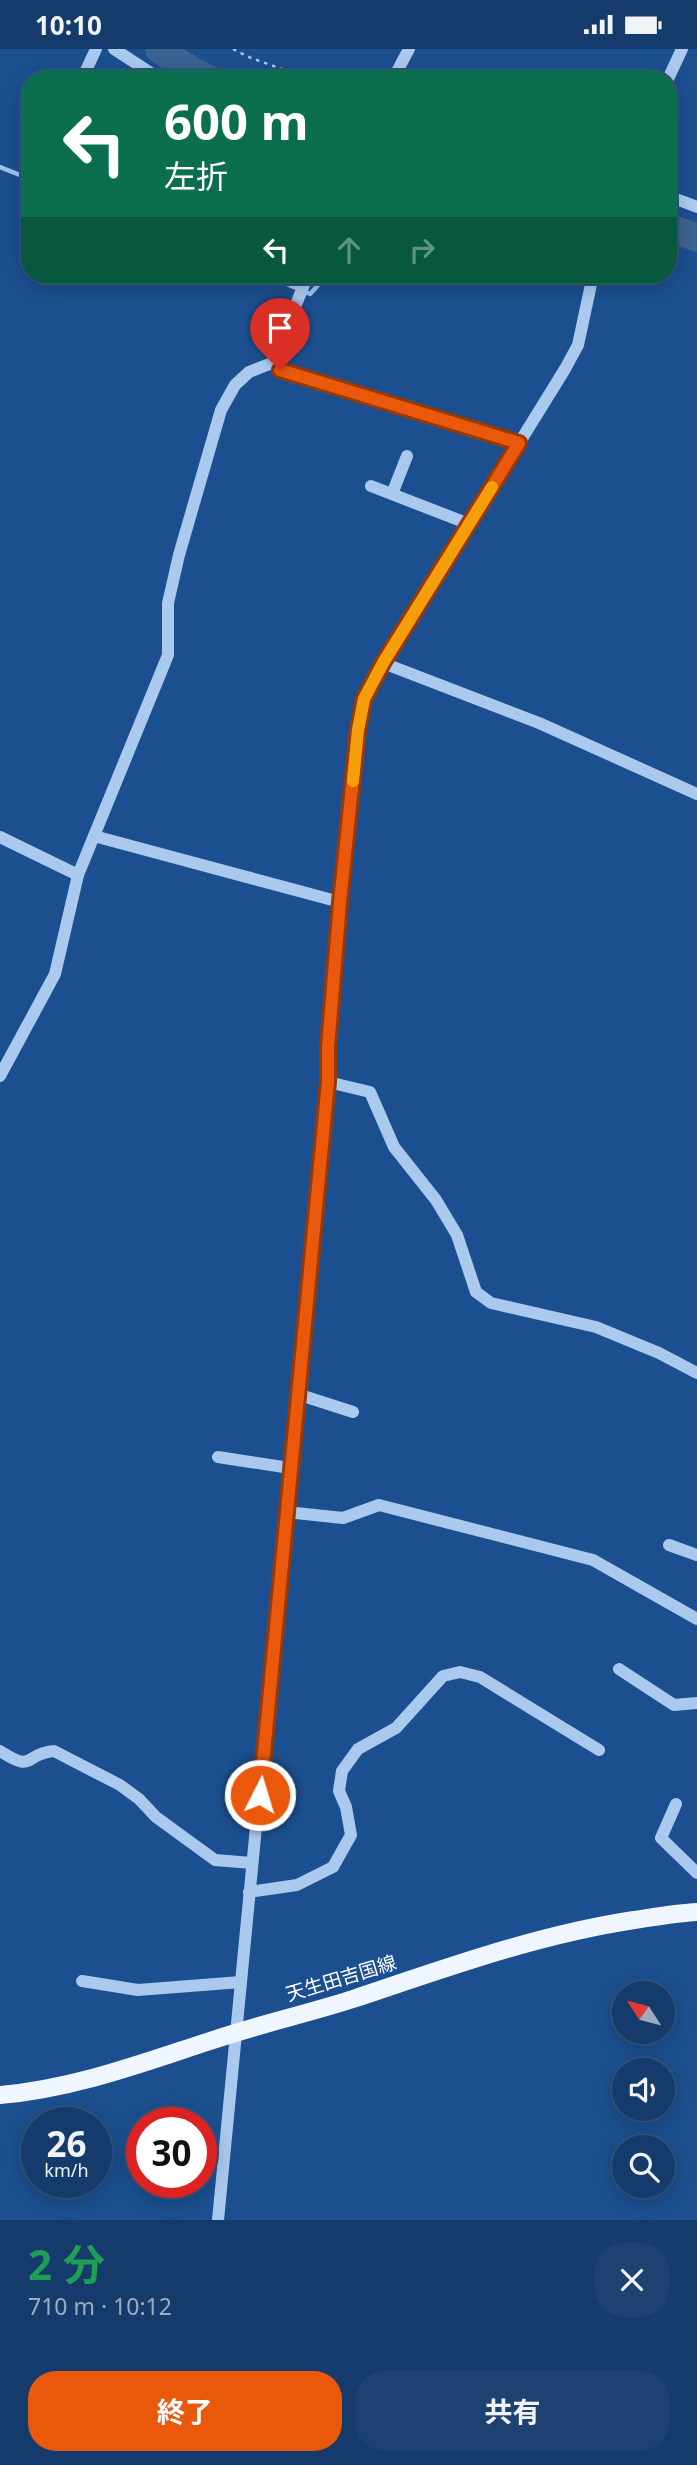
<!DOCTYPE html>
<html lang="ja">
<head>
<meta charset="utf-8">
<style>
  body { margin:0; font-family:"Noto Sans","Noto Sans JP",sans-serif; background:#1d4271; color:#f1f3f6; height:100vh; display:flex; flex-direction:column; font-size:26px; white-space:nowrap }
  * { box-sizing:border-box; margin:0 }
  p { font-size:23px; color:#9dadc1 }
  .icon { flex:none; width:38px; height:38px; fill:none; stroke:currentColor; stroke-width:2; stroke-linecap:round; stroke-linejoin:round }
  .map { position:relative; height:2171px; overflow:hidden }
  .details { display:flex; flex-direction:column; background:#143b6b; flex:1 }
  .details>* { flex:none }
  .top-card { position:absolute; left:21px; top:21px; width:656px; height:214px; border-radius:28px; box-shadow:0 4px 18px #0003,0 0 0 2px #33557e; background:#0b6e4f; color:#fff; overflow:hidden }
  .needle { width:46px; rotate:306deg }
  .tools { position:absolute; left:612px; top:1932px; display:grid; gap:14px }
  .tools a { display:grid; place-items:center; width:63px; height:63px; border-radius:50%; background:#143b6b; box-shadow:0 4px 18px #0003,0 0 0 2px #33557e; font-size:35px }
  .speed { position:absolute; left:21px; top:2058px; display:flex; gap:14px; font-size:35px; font-weight:700; text-align:center }
  .speed>* { display:grid; place-content:center; width:91px; height:91px; border-radius:50%; background:#143b6b; box-shadow:0 4px 18px #0003,0 0 0 2px #33557e; line-height:1 }
  .speed small { font-size:18px; font-weight:400 }
  .speed .limit { border:10px solid #d22; background:#fff; color:#111 }
  .pin { position:absolute; display:grid; place-items:center; width:60px; height:60px; color:#fff; margin:-72px -30px; border-radius:50% 50% 50% 0; rotate:-45deg; box-shadow:0 0 7px #0007 }
  .pin .icon { rotate:45deg }
  .me { position:absolute; width:77px; margin:-38px; rotate:5deg; stroke-linejoin:round; filter:drop-shadow(0 0 5px #0008) }
  .turn { display:flex; align-items:center; gap:24px; height:147px; padding:0 28px; font-size:32px }
  .turn .icon { width:91px; height:91px; stroke-width:2.5 }
  .turn b { display:block; font-size:49px; line-height:60px }
  .lanes { display:flex; align-items:center; height:66px; padding:0 28px; background:#0003; justify-content:center; gap:35px; direction:ltr }
  .lanes .off { opacity:.35 }
  .round { display:grid; place-items:center; flex:none; width:74px; height:74px; border-radius:28px; background:#1d4271 }
  .overview { display:flex; align-items:center; justify-content:space-between; height:119px; padding:0 28px }
  h1 { font-size:42px; font-weight:700; line-height:52px; color:#1e9e55 }
  .primary-button { display:flex; gap:14px; margin-top:auto; padding:14px 28px }
  .primary-button a { flex:1; height:80px; border-radius:28px; background:#ea580c; color:#fff; font-size:28px; font-weight:700; line-height:80px; text-align:center }
  .primary-button a+a { background:#1d4271; color:#f1f3f6 }
  .status { display:flex; justify-content:space-between; align-items:center; height:49px; padding:0 35px; background:#143b6b; direction:ltr }
  .status svg { height:19px; fill:currentColor }
  .map>svg:first-child { display:block }
</style>
</head>
<body>
<div class="status"><b>10:10</b><svg viewBox="0 0 49 12"><path d="M0 12V9h3v3zM5 12V6h3v6zM10 12V3h3v9zM15 12V0h3v12zM26 1h20v11H26zM47 4h2v5h-2z"/></svg></div>
<div class="map">
<svg width="697" height="2171" viewBox="0 0 697 2171">
  <rect width="100%" height="100%" fill="#1b4f8f"/>
  <g fill="none" stroke-linecap="round" stroke-linejoin="round">
    <!-- stream -->
    <g stroke="#9cc4f0" stroke-width="4.5">
      <polyline points="0,118 30,130"/>
      <polyline points="266,226 310,245 320,234 323,226"/>
    </g>
    <!-- river -->
    <g stroke="#3c6290" stroke-width="28">
      <polyline points="159,0 192,22 209,30"/>
      <polyline points="668,178 697,189"/>
    </g>
    <!-- path -->
    <polyline stroke="#a9c9ee" stroke-width="2.5" stroke-dasharray="3.5 5" stroke-linecap="butt" points="233,0 251,9 310,30"/>
    <!-- minor -->
    <g stroke="#a9c9ee" stroke-width="12">
      <polyline points="114,0 160,30"/>
      <polyline points="82,30 96,0"/>
      <polyline points="393,30 409,0"/>
      <polyline points="668,30 682,0"/>
      <polyline points="668,147 697,158"/>
      <polyline points="272,314 280,321 519,394"/>
      <polyline points="272,314 308,226"/>
      <polyline points="371,437 469,475"/>
      <polyline points="392,445 407,407"/>
      <polyline points="383,614 539,674 697,745"/>
      <polyline points="94,787 340,853"/>
      <polyline points="0,788 78,826"/>
      <polyline points="0,1027 55,925 78,826 168,606 168,554 179,506 221,361 235,336 249,323 272,314"/>
      <polyline points="328,1033 370,1043 394,1098 436,1151 457,1186 476,1243 491,1254 596,1278 659,1304 697,1324"/>
      <polyline points="297,1345 353,1363"/>
      <polyline points="218,1408 290,1419"/>
      <polyline points="286,1463 343,1469 379,1456 593,1511 697,1570"/>
      <polyline points="669,1496 697,1506"/>
      <polyline points="619,1620 674,1656 697,1654"/>
      <path d="M0,1702C36,1725 22,1705 54,1702L120,1736L139,1750L156,1768L215,1811L252,1814"/>
      <polyline points="676,1755 661,1789 697,1824"/>
      <polyline points="249,1843 297,1836 333,1818 351,1786 346,1758 339,1742 342,1722 358,1700 396,1679 443,1627 460,1623 480,1628 599,1701"/>
      <polyline points="82,1932 138,1941 241,1933"/>
      <polyline points="218,2171 328,1033 328,998 340,853 358,681 364,650 383,614 565,320 578,296 593,226"/>
    </g>
    <!-- major -->
    <path stroke="#f0f6ff" stroke-width="18" d="M0,2046C73,2040 142,2014 210,1992C257,1976 306,1965 353,1950C446,1919 536,1886 634,1871C655,1868 676,1864 697,1863"/>
  </g>
  <g fill="none" stroke-linecap="round" stroke-linejoin="round">
    <!-- route casing -->
    <g stroke="#983908" stroke-width="18">
      <polyline id="route" points="260,1746 328,1033 328,998 340,853 358,681 364,650 383,614 519,394 280,321"/>
    </g>
    <!-- route -->
    <use href="#route" stroke="#ea580c" stroke-width="12"/>
    <!-- slow -->
    <polyline stroke="#f59e0b" stroke-width="12" points="353,732 358,681 364,650 383,614 492,438"/>
  </g>
  <g text-anchor="middle" stroke-width="7" stroke-linejoin="round" paint-order="stroke">
    <!-- street labels -->
    <g font-size="19" fill="#fff" stroke="#1b4f8f">
      <text transform="translate(341 1929) rotate(-17)" y="7">天生田吉国線</text>
    </g>
  </g>
</svg>
<div class="tools">
<a><svg class="needle" viewBox="-14 -14 28 28"><path d="M0-13l5 13h-10z" fill="#e53935"/><path d="M0 13l5-13h-10z" fill="#9dadc1"/></svg></a>
<a><svg class="icon" aria-label="sound" viewBox="0 0 24 24"><path d="M4 9h4l5-4v14l-5-4H4zM17 9q2 3 0 6"/></svg></a>
<a><svg class="icon" aria-label="search" viewBox="0 0 24 24"><circle cx="10" cy="10" r="6"/><path d="M15 15l6 6"/></svg></a>
</div>
<div class="speed"><div>26<small>km/h</small></div><div class="limit">30</div></div>
<div class="pin" style="left:280px;top:321px;background:#d93025"><svg class="icon" aria-label="arrive" viewBox="0 0 24 24"><path d="M6 21V4h12l-3 4 3 4H6"/></svg></div>
<svg class="me" style="left:260px;top:1746px" viewBox="-20 -20 40 40"><circle r="17" fill="#ea580c" stroke="#fff" stroke-width="3"/><path d="M0-11L8 9 0 5-8 9z" fill="#fff"/></svg>
<div class="top-card">
<div class="turn"><svg class="icon" aria-label="left" viewBox="0 0 24 24"><path d="M17 20v-9H6M10 6l-5 5 5 5"/></svg><div><b>600 m</b>左折</div></div>
<div class="lanes"><svg class="icon" aria-label="left" viewBox="0 0 24 24"><path d="M17 20v-9H6M10 6l-5 5 5 5"/></svg><svg class="icon off" aria-label="ahead" viewBox="0 0 24 24"><path d="M12 20V5M6 11l6-6 6 6"/></svg><svg class="icon off" aria-label="right" viewBox="0 0 24 24"><path d="M7 20v-9h11M14 6l5 5-5 5"/></svg></div>
</div>
</div>
<section class="details">
<div class="overview"><div><h1>2 分</h1><p>710 m · 10:12</p></div><a class="round"><svg class="icon" aria-label="close" viewBox="0 0 24 24"><path d="M6 6l12 12M18 6L6 18"/></svg></a></div>
<div class="primary-button"><a>終了</a><a>共有</a></div>
</section>
</body>
</html>
